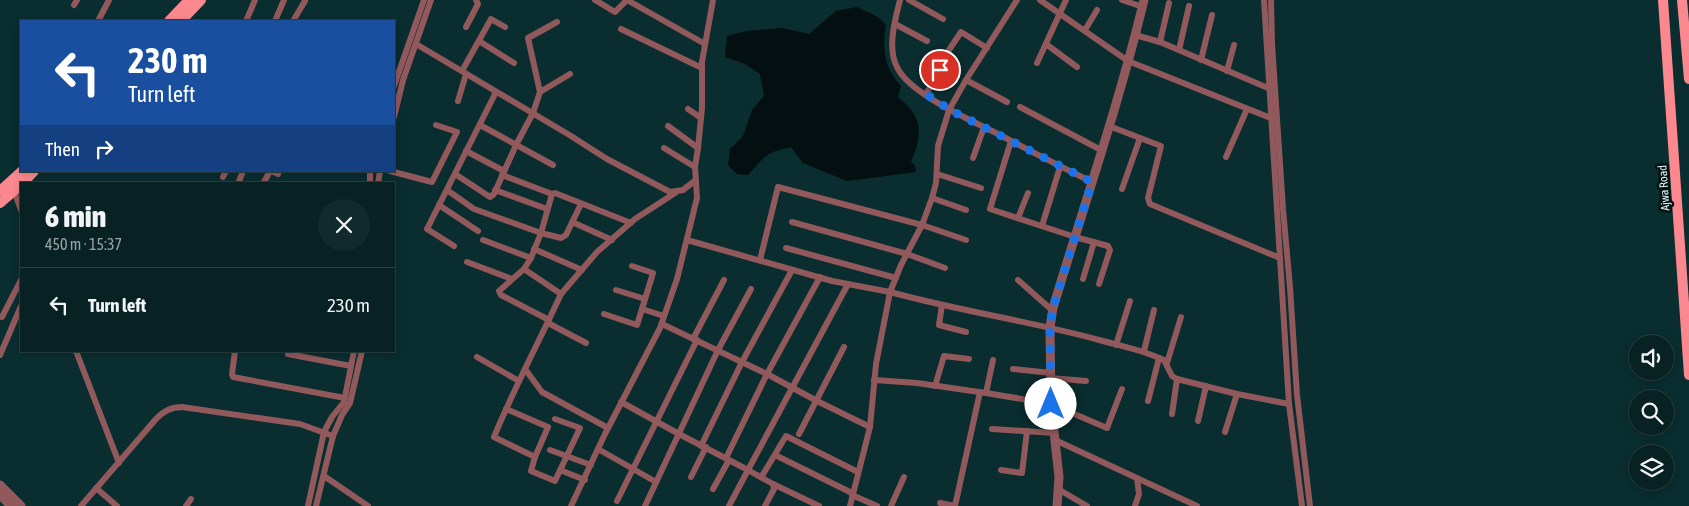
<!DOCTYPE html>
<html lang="en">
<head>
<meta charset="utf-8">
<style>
  body { margin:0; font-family:"Asap Condensed",sans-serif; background:#112a2b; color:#f1f3f6; height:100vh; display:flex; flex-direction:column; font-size:19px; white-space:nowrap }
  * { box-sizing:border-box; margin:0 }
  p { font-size:16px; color:#98a4a6 }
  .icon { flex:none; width:28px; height:28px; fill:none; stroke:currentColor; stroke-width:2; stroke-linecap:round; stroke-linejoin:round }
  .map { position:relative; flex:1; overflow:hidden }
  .side { position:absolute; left:20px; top:182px; width:375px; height:170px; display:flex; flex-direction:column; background:#082223; border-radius:0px; box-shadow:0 2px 8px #0003,0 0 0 1px #293f41 }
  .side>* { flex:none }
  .top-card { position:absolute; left:20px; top:20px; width:375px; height:152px; border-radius:0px; box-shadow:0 2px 8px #0003,0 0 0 1px #293f41; background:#1a4fa0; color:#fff; overflow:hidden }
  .buttons { position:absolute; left:1629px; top:335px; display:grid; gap:10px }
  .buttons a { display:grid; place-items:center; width:45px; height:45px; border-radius:50%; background:#082223; box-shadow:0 2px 8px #0003,0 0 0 1px #293f41; font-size:25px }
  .pin { position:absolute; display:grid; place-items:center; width:42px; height:42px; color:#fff; margin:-21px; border:2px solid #fff; border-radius:50%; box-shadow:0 1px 5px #0007 }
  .me { position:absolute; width:55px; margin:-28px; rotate:0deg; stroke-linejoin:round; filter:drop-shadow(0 0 4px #0008) }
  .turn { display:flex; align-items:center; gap:18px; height:105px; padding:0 25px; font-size:22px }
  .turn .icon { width:65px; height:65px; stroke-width:2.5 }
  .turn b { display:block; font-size:35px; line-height:42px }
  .then { display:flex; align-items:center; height:48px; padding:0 25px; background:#0003; gap:10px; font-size:19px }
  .round { display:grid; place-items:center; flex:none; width:52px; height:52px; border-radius:26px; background:#112a2b }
  .overview { display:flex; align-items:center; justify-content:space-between; height:85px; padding:0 25px }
  h1 { font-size:30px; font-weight:800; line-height:38px }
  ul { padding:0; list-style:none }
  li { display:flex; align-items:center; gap:15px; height:75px; padding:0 25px; border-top:1px solid #293f41 }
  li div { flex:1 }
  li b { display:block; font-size:19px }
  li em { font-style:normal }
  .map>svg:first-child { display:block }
</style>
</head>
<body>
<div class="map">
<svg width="1689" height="506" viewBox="0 0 1689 506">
  <rect width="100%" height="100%" fill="#0a2d2f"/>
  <!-- water -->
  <path fill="#030f10" d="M857,7L878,17L886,25C882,48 884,68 901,86L898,97C923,117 923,134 911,162L915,166L916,172L847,181L803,163L791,147C764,153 766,156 748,175L737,174L728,165L730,149L743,136L752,110L764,96L760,74L745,64L725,57L727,36L746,31L782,28L809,34L836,11Z"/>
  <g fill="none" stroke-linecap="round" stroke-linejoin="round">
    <!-- minor -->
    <g stroke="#91595b" stroke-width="6">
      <polyline points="595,0 615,12 627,0"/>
      <polyline points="627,0 705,44"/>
      <path d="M900,0C895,20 887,48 897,67C909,94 973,121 1000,135C1030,151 1061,167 1092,182"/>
      <polyline points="909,0 943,19"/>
      <path d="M1017,0L966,80L949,110L938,146L936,183L932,198L922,225L901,265L890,292C959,311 1030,321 1099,340C1121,346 1143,350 1164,360L1172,376L1177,379L1237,394L1289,404"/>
      <polyline points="1040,0 1128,61 1273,119"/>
      <polyline points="1122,0 1143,7"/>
      <polyline points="1264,0 1289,404 1302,506"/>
      <polyline points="1271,0 1272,44 1283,209 1290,287 1297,395 1310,506"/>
      <polyline points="74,5 77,0"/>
      <polyline points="98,21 109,0"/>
      <polyline points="246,21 255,0"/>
      <polyline points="275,21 284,0"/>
      <polyline points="293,21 305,1"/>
      <polyline points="895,24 927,41"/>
      <polyline points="466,27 478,4 476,0"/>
      <polyline points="621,29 702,68"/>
      <polyline points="1085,30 1097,10"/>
      <polyline points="1135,35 1160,42 1268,88"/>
      <polyline points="479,41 514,63"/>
      <polyline points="1160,42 1169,3"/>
      <polyline points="416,44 571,136 607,159 670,192 683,190 696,180"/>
      <polyline points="1046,44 1077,67"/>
      <polyline points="949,50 961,32 987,48"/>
      <polyline points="1179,50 1189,6"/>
      <polyline points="1201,60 1212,15"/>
      <polyline points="1037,63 1066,0"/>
      <polyline points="462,71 491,19 505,27"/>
      <polyline points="1227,71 1234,45"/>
      <polyline points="966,80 1007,102"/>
      <polyline points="394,86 424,0"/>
      <polyline points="540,92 570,74"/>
      <polyline points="926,94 940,70"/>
      <polyline points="458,101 466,74"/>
      <polyline points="1020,107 1101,150"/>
      <polyline points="688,109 701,118"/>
      <polyline points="394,117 403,80 431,0"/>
      <polyline points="480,125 553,165"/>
      <polyline points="668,126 698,148"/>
      <polyline points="1109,126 1161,146 1148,198 1150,204 1280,258"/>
      <polyline points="1011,141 990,209 1075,237 1108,246 1110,250 1099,284"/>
      <polyline points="664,148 695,167"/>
      <polyline points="466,151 504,171"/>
      <polyline points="1226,157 1247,109"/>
      <polyline points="973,158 984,127"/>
      <polyline points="271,171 278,174 279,171"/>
      <polyline points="390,171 432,182 457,132 436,125"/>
      <polyline points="455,174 490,197 494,194 516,145 533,113 540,92 528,38 557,22"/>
      <polyline points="937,174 981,188"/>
      <polyline points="502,175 552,194 555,193 631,223"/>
      <polyline points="223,177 226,171"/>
      <polyline points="238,184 243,171"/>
      <polyline points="263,184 270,171"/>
      <polyline points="370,184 370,171"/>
      <polyline points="378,184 380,171"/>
      <polyline points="1122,189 1140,138"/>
      <polyline points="447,190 474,209 541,233 561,238 566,235 581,204"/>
      <polyline points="495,190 547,209"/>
      <polyline points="14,191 21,210"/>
      <polyline points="552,194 541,233 531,258 524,269 561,294 597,252 635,219 675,193"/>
      <polyline points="932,198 966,210"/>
      <polyline points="439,205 478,231"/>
      <polyline points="1018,218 1028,193"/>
      <polyline points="572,222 612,240"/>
      <polyline points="792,222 907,254 945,268"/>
      <polyline points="1042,226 1060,167"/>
      <polyline points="483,240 531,258"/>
      <polyline points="687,240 832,281 890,292 876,364 870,427 850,506"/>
      <polyline points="454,246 427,229 496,92"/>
      <polyline points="786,248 896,278"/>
      <polyline points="534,249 582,270"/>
      <polyline points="760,260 778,187 922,225 966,240"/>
      <polyline points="467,262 512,279"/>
      <polyline points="632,266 653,273 642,309 664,316"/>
      <polyline points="524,269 499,291 501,295 549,320"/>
      <polyline points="1083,279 1094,242"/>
      <polyline points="1018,280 1053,311"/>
      <polyline points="616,290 645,299"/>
      <polyline points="942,305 939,325 966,332"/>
      <polyline points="604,314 637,325 642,309"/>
      <polyline points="2,317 21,280"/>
      <polyline points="548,323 586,343"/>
      <polyline points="662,324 767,374 817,401 870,427"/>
      <polyline points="693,339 724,280"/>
      <polyline points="1116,345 1130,301"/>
      <polyline points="76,351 119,463"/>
      <polyline points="235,351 232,374 233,377 345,398"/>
      <polyline points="1144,351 1154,310"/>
      <polyline points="288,354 351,366"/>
      <polyline points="0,355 21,306"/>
      <polyline points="477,357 519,381"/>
      <polyline points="1167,363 1181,317"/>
      <polyline points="525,369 542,392 608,428"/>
      <polyline points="1013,369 1051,373"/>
      <polyline points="1051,378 1086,381"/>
      <polyline points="874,380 917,383 986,393 1051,404 1107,428 1122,389"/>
      <polyline points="935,386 944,356 969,359"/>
      <polyline points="986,393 993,360"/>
      <polyline points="1148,401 1159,358"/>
      <polyline points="621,402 679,434 748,470 848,284"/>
      <polyline points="506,409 548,427 535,457"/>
      <polyline points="1172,414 1177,379"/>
      <path d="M555,419L580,428L555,481L531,471L535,457L494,437C514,388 539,342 561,294"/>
      <polyline points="1198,421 1206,386"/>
      <polyline points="992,429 1055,433"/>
      <polyline points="1225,432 1237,394"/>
      <polyline points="799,434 844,347"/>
      <polyline points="1055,440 1197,506"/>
      <polyline points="701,446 742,362 792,270"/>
      <polyline points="598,449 656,482"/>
      <polyline points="550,450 591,465"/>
      <polyline points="775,455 852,493"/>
      <polyline points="726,458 767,374 820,277"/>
      <polyline points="560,470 585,480"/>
      <polyline points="1001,470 1022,473 1027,431"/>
      <polyline points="324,476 368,506"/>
      <polyline points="762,476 786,436 858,472"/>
      <polyline points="691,477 706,447"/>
      <polyline points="773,484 819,506"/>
      <polyline points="96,488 117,506"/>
      <polyline points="713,489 729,460"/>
      <polyline points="1058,489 1087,506"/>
      <polyline points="852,495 877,506"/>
      <polyline points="617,501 697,340"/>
      <polyline points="940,503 955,506"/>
      <path d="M81,506L156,419C164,411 171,407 182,407L300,424L333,436"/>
      <polyline points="186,506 191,499"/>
      <polyline points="308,506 324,432 332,417 344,402 354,351"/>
      <polyline points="316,506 333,436 342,415 350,403 362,351"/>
      <polyline points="571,506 605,434 660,328 677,279 697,198 695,167 698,148 702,108 702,62 713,0"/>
      <polyline points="645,506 718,350 751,289"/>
      <polyline points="729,506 748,470 773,484 774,489 765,506"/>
      <polyline points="891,506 904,477"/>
      <polyline points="955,506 980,392"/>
      <polyline points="1135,506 1139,494 1137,478"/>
    </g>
    <!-- tertiary -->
    <g stroke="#91595b" stroke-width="9">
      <polyline points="0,485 21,506"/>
      <polyline points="0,495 11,506"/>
      <path d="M1057,506L1059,477L1051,404L1050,327L1053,308C1084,205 1119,104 1144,0"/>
    </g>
    <!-- primary -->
    <g stroke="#fa888e" stroke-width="10">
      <polyline points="1663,0 1689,375"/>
      <polyline points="1682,0 1689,79"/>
      <polyline points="169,21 189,0"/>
      <polyline points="181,21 201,0"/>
      <polyline points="22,184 34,171"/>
      <polyline points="0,191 22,171"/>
      <polyline points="0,203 21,185"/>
    </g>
  </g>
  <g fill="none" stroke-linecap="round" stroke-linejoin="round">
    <!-- route -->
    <polyline stroke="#1a73e8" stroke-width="9" stroke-dasharray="0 16.2" points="940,70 926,94 950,110 1092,182 1053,308 1050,326 1051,404"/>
  </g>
  <g text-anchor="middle" stroke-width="5" stroke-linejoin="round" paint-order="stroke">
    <!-- street labels -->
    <g font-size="12" fill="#dff6f7" stroke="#031314">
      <text transform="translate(1664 188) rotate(-94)" y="4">Ajwa Road</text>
    </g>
  </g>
</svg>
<div class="buttons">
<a><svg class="icon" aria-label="sound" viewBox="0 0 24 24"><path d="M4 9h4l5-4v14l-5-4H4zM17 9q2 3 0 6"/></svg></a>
<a><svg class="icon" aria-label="search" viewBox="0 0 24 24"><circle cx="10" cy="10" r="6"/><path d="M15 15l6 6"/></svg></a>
<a><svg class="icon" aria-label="layers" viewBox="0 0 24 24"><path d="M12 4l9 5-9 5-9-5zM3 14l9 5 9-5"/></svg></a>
</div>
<div class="pin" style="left:940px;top:70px;background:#d93025"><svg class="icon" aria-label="arrive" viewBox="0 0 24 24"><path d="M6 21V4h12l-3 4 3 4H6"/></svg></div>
<svg class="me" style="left:1051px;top:404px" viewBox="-20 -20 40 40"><circle r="19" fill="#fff"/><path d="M0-13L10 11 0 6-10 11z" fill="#1a73e8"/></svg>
<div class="top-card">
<div class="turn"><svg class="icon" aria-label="left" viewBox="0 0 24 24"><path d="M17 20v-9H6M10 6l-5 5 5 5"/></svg><div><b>230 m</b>Turn left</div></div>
<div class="then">Then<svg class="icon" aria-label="right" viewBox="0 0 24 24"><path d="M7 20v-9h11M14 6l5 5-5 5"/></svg></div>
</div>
<section class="side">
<div class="overview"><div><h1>6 min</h1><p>450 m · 15:37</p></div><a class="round"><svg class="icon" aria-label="close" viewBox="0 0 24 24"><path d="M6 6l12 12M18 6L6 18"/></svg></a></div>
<ul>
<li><svg class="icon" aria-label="left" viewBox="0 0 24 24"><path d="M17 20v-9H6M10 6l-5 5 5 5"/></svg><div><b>Turn left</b></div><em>230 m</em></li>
</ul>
</section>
</div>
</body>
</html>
